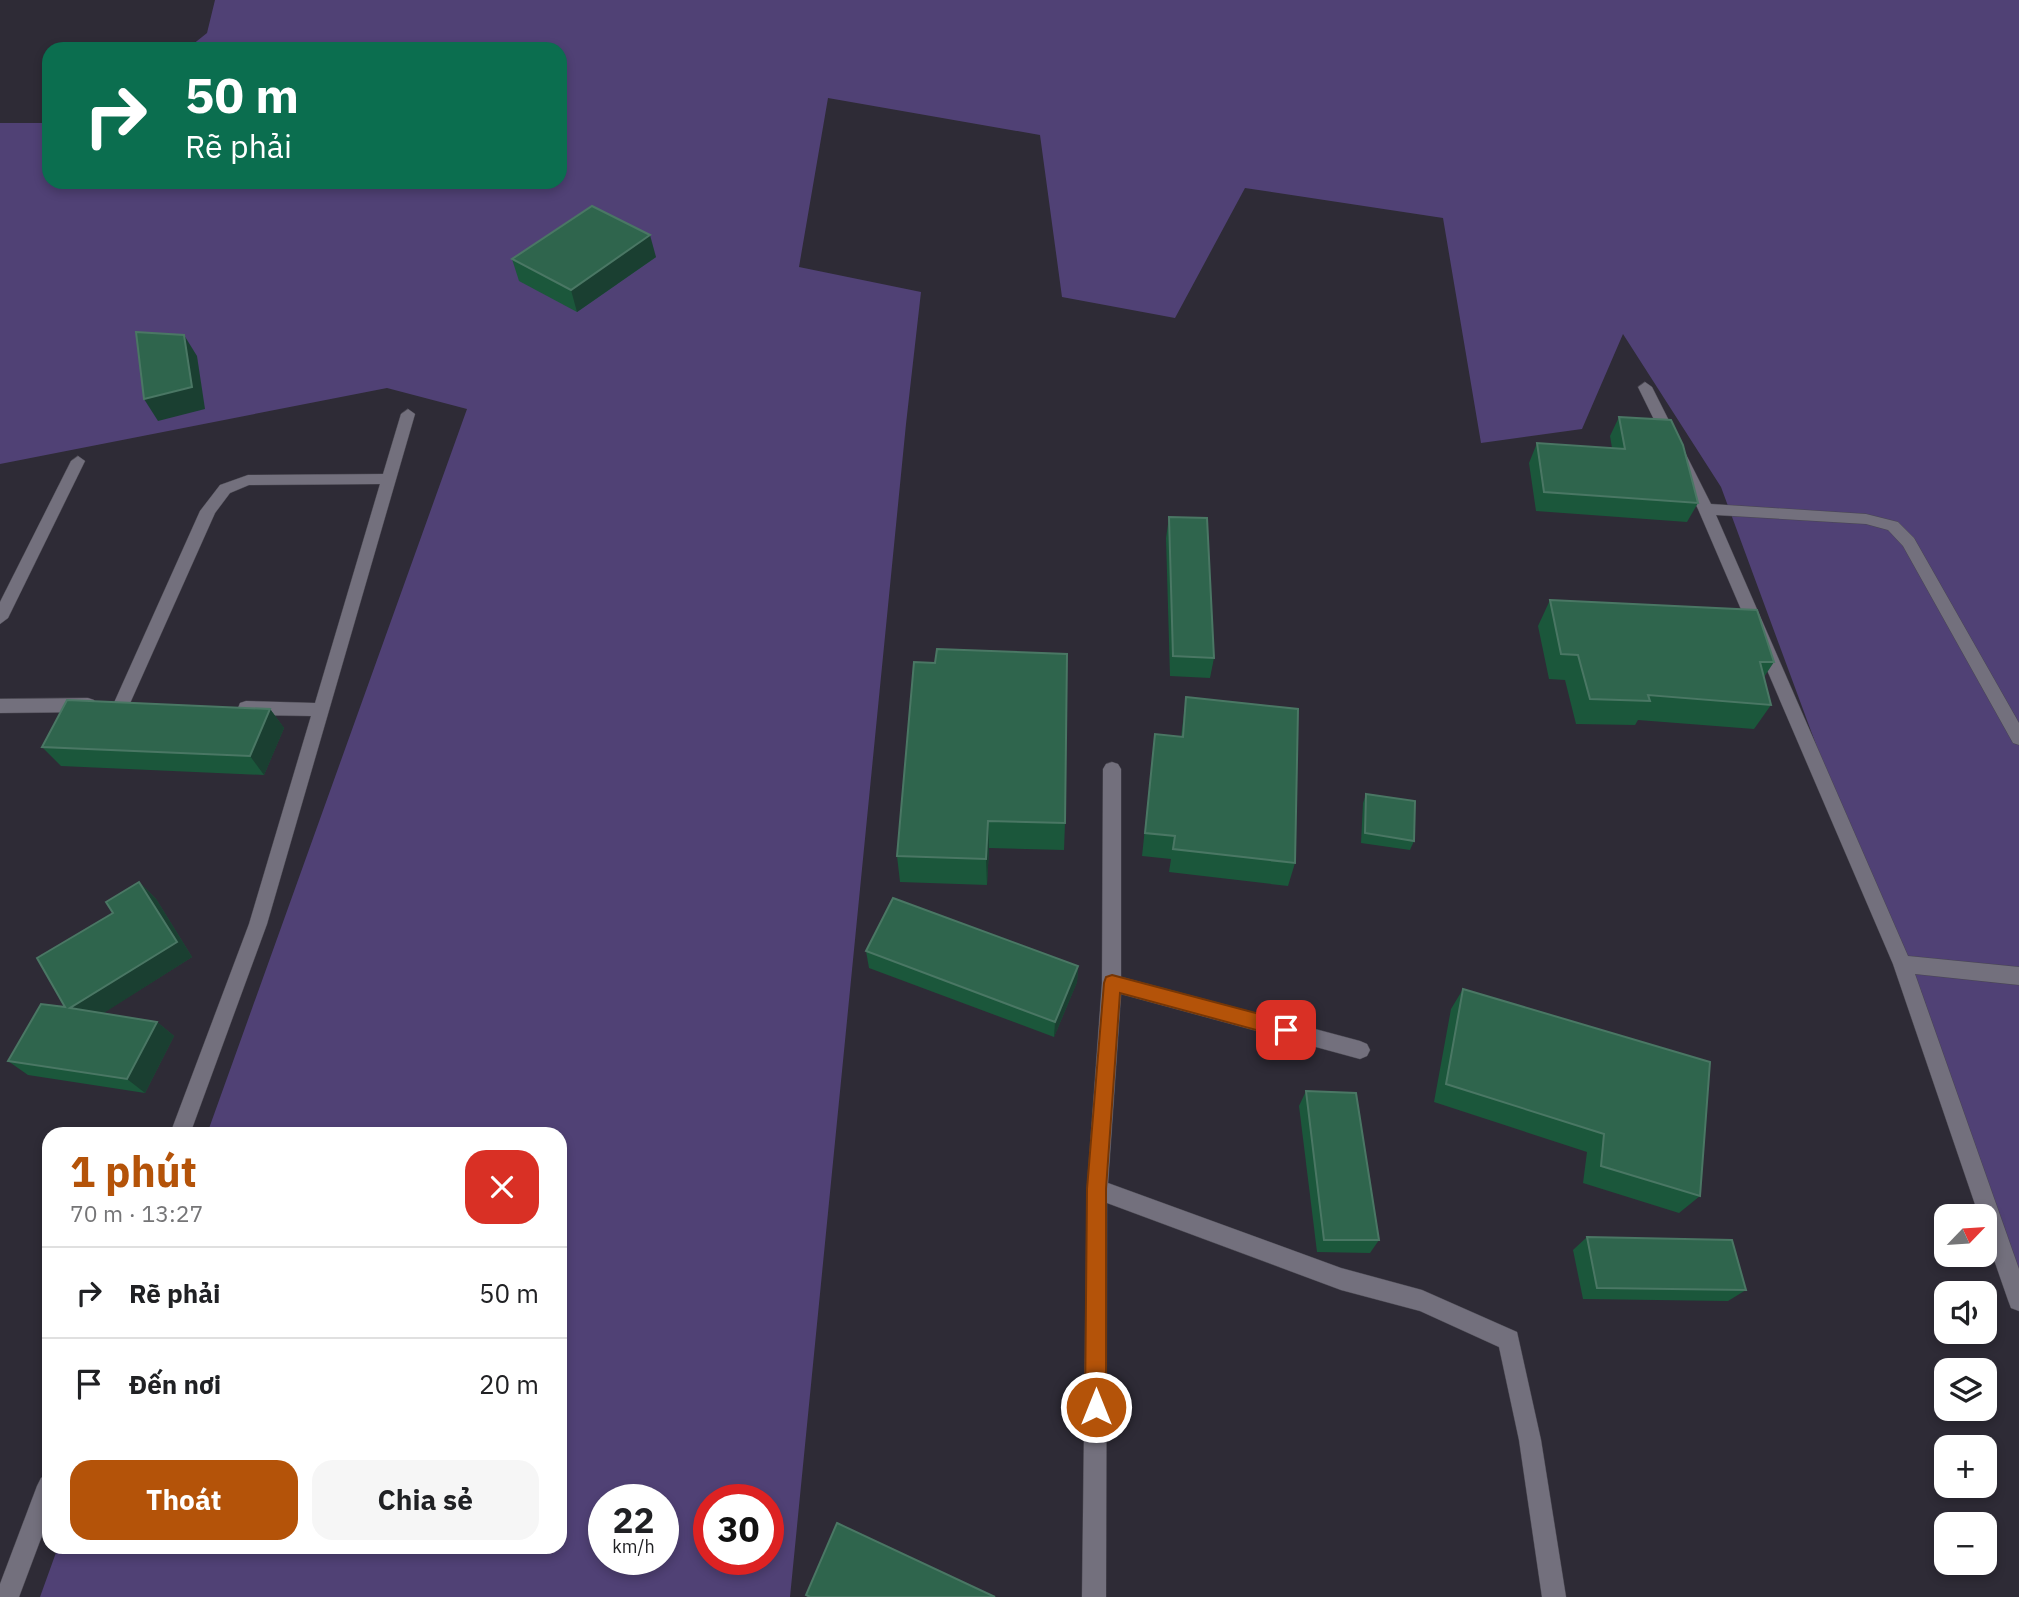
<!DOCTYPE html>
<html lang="vi">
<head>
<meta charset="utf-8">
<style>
  body { margin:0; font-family:"IBM Plex Sans",sans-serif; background:#f6f6f6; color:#202124; height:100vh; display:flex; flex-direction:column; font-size:26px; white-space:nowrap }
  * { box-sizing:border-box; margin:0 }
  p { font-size:23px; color:#757577 }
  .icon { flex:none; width:38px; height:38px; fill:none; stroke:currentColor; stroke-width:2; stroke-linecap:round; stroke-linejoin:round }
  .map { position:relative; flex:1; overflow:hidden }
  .panel { position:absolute; left:42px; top:1127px; width:525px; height:427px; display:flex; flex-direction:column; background:#fff; border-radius:21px; box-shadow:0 4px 10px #0003 }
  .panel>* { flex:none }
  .hud { position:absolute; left:42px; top:42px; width:525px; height:147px; border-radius:21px; box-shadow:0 4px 10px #0003; background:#0b6e4f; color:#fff; overflow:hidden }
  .needle { width:46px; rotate:65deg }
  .controls { position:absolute; left:1934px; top:1204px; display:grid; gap:14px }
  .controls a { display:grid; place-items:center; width:63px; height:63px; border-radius:14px; background:#fff; box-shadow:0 4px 10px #0003; font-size:35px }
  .speed { position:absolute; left:588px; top:1484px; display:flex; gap:14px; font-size:35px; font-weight:700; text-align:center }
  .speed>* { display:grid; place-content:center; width:91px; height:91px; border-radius:50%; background:#fff; box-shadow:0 4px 10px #0003; line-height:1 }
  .speed small { font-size:18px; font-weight:400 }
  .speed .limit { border:10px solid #d22; background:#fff; color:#111 }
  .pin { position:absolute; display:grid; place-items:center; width:60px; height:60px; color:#fff; margin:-30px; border-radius:14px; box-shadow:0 4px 10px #0006 }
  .me { position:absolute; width:77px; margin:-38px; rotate:0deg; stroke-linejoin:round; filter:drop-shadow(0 0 5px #0008) }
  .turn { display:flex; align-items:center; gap:24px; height:147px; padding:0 28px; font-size:32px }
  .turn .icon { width:91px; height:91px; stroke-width:2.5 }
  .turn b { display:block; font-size:49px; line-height:60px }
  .round { display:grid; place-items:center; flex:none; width:74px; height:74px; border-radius:21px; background:#f6f6f6 }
  .head { display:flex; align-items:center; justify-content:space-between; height:119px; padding:0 28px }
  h1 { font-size:42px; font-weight:700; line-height:52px; color:#b45309 }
  .cta { display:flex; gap:14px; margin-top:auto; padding:14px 28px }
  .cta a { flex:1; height:80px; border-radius:21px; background:#b45309; color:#fff; font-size:28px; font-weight:700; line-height:80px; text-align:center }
  .cta a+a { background:#f6f6f6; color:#202124 }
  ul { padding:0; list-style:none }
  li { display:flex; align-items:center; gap:21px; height:91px; padding:0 28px; border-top:2px solid #e0e0e0 }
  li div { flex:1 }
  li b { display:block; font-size:26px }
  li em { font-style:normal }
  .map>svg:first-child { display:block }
</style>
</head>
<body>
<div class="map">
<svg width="2019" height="1597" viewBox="0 0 2019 1597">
  <rect width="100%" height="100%" fill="#2e2b36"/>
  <!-- green -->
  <path fill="#504175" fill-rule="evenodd" d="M215,0H2019V1295L1721,487L1623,334L1582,429L1481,443L1443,218L1245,188L1175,318L1062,297L1040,135L828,98L799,267L921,292L906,424L790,1597H40L58,1547H560V1134H207L467,409L387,388L0,464V123H49V182H560V49H187L207,33ZM604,1500H663V1559H604ZM709,1500H768V1559H709Z"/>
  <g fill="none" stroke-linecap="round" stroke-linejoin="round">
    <!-- street casing -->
    <g stroke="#494750" stroke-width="1">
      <g id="street">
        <polygon points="1645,382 1652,387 1711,504 1866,514 1898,522 1914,538 2019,723 2019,745 2013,743 1903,546 1888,530 1866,524 1716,515 1908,956 2019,967 2019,985 1915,974 2019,1269 2019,1311 2011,1308 2008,1300 1984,1231 1984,1216 1979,1216 1893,964 1698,509 1638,387"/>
        <polygon points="408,409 415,414 267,924 190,1134 170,1134 249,924 311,716 246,715 240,713 238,708 240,703 246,701 315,703 380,484 249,485 230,493 215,513 127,710 115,710 113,705 200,511 220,485 248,475 383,474 401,414"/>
        <polygon points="78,456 85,461 8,618 0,624 0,602 71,461"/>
        <polygon points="88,698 94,700 96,705 94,710 88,712 0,713 0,699"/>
        <polygon points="1112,762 1118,764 1121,769 1121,977 1360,1041 1367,1044 1370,1050 1367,1056 1360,1059 1121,994 1108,1183 1341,1268 1422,1290 1517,1332 1541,1440 1566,1597 1542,1597 1519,1440 1499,1347 1420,1311 1341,1290 1107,1203 1106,1597 1082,1597 1087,1189 1102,983 1103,769 1106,764"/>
        <polygon points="49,1474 49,1517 19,1597 0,1597 0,1584 37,1486 41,1478"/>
      </g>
    </g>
    <!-- street -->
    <use href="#street" fill="#73707d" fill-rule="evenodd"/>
  </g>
  <!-- wall -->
  <g fill="#1b573b">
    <polygon points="656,257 577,312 519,281 512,259"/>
    <polygon points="1619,417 1698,503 1687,522 1536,511 1529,463 1537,443 1612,448 1610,436"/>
    <polygon points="1169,517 1214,658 1210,678 1170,676 1166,538"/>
    <polygon points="1550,600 1774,662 1764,677 1771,705 1754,729 1638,720 1635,725 1576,724 1565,680 1549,679 1538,626"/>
    <polygon points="935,663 1065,823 1064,850 989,848 987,885 900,882 897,856"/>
    <polygon points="1186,697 1295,863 1288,886 1169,872 1171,859 1142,856 1155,734 1181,737"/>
    <polygon points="270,709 284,728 264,775 61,766 42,747"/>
    <polygon points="1366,794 1414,841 1410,850 1361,843 1363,803"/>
    <polygon points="139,882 156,899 192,957 103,1013 157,1022 174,1036 145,1093 28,1075 8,1061 65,1007 113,913"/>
    <polygon points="866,951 1078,966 1077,982 1054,1037 869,968"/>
    <polygon points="1463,989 1700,1196 1679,1213 1583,1183 1587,1152 1434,1102 1451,1009"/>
    <polygon points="1306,1091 1379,1240 1370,1253 1317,1252 1299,1106"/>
    <polygon points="1587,1237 1746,1290 1728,1301 1583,1299 1573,1250"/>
  </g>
  <!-- shaded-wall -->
  <g fill="#1a3f31">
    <polygon points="650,235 656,257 577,312 571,290"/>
    <polygon points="184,335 197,356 205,409 158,421 144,399"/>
    <polygon points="270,709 284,728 264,775 250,756"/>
    <polygon points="988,821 989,848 987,885 986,859"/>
    <polygon points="139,882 156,899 192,957 88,1023 70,1008"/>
    <polygon points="1078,966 1077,982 1054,1037 1055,1022"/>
    <polygon points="157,1022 174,1036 145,1093 127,1079"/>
  </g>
  <!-- building -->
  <g fill="#2f654d" stroke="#4a7764" stroke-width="2">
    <polygon points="592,206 650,235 571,290 512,259"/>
    <polygon points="136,332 184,335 192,387 144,399"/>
    <polygon points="1619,417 1671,420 1683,445 1698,503 1544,492 1537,443 1625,449"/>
    <polygon points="1169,517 1207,518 1214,658 1173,656"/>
    <polygon points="1550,600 1757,610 1774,662 1760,662 1771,705 1648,695 1650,701 1590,699 1578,655 1561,654"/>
    <polygon points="937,649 1067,654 1065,823 988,821 986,859 897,856 914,662 935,663"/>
    <polygon points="1186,697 1298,709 1295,863 1173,849 1175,836 1145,833 1155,734 1183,737"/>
    <polygon points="67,700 270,709 250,756 42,747"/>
    <polygon points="1366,794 1415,801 1414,841 1365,833"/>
    <polygon points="139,882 177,942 70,1008 157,1022 127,1079 8,1061 41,1004 65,1007 37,958 113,913 106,902"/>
    <polygon points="893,898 1078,966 1055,1022 866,951"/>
    <polygon points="1463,989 1710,1062 1700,1196 1601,1166 1604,1134 1446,1084"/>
    <polygon points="1306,1091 1356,1093 1379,1240 1324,1240"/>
    <polygon points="1587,1237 1732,1240 1746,1290 1597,1288"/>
    <polygon points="837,1523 995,1597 810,1597 806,1595"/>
  </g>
  <!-- route -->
  <polygon fill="#b45309" stroke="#753606" stroke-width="2" points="1112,975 1286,1021 1292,1024 1295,1030 1292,1035 1286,1038 1120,993 1106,1189 1106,1407 1103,1414 1096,1417 1088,1414 1085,1407 1087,1189 1104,983 1106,977"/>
</svg>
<div class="controls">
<a><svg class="needle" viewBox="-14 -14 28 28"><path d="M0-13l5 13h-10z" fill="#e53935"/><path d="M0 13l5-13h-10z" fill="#757577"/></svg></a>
<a><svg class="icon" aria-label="sound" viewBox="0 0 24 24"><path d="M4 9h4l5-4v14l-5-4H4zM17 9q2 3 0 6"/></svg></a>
<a><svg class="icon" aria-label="layers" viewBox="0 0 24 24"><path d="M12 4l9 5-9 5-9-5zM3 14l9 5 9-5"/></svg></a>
<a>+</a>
<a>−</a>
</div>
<div class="speed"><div>22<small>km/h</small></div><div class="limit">30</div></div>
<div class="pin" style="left:1286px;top:1030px;background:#d93025"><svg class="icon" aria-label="arrive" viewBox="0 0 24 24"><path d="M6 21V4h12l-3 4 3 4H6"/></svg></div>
<svg class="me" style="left:1096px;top:1407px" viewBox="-20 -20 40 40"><circle r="17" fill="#b45309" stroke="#fff" stroke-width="3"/><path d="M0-11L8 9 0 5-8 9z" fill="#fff"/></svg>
<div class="hud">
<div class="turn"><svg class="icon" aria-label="right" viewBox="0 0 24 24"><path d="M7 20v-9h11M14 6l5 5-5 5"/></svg><div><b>50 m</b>Rẽ phải</div></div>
</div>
<section class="panel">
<div class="head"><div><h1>1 phút</h1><p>70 m · 13:27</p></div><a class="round" style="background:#d93025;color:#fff"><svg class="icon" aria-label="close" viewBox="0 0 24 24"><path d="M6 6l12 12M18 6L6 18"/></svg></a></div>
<ul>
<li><svg class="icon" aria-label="right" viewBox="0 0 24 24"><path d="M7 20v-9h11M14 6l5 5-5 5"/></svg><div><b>Rẽ phải</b></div><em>50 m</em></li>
<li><svg class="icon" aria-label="arrive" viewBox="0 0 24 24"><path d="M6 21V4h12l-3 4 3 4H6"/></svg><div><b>Đến nơi</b></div><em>20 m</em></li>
</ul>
<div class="cta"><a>Thoát</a><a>Chia sẻ</a></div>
</section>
</div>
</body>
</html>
